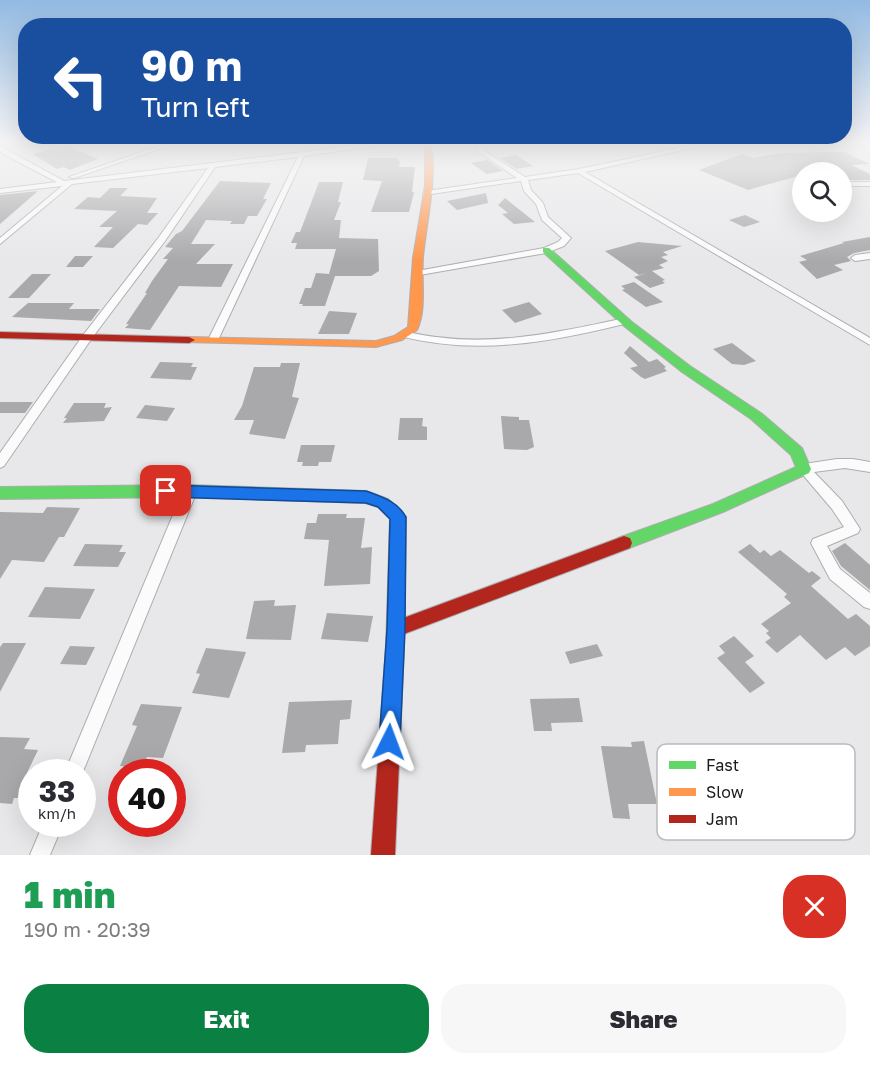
<!DOCTYPE html>
<html lang="en">
<head>
<meta charset="utf-8">
<style>
  body { margin:0; font-family:"Golos Text",sans-serif; background:#f7f7f7; color:#2b2b33; height:100vh; display:flex; flex-direction:column; font-size:22px; white-space:nowrap }
  * { box-sizing:border-box; margin:0 }
  p { font-size:20px; color:#7c7c81 }
  .icon { flex:none; width:33px; height:33px; fill:none; stroke:currentColor; stroke-width:2; stroke-linecap:round; stroke-linejoin:round }
  .map { position:relative; height:855px; overflow:hidden }
  .panel { display:flex; flex-direction:column; background:#fff; flex:1 }
  .panel>* { flex:none }
  .hud { position:absolute; left:18px; top:18px; width:834px; height:126px; border-radius:24px; box-shadow:0 6px 24px #0002; background:#1a4fa0; color:#fff; overflow:hidden }
  .buttons { position:absolute; left:792px; top:162px; display:grid; gap:12px }
  .buttons a { display:grid; place-items:center; width:60px; height:60px; border-radius:50%; background:#fff; box-shadow:0 6px 24px #0002; font-size:30px }
  .speed { position:absolute; left:18px; top:759px; display:flex; gap:12px; font-size:30px; font-weight:700; text-align:center }
  .speed>* { display:grid; place-content:center; width:78px; height:78px; border-radius:50%; background:#fff; box-shadow:0 6px 24px #0002; line-height:1 }
  .speed small { font-size:15px; font-weight:400 }
  .speed .limit { border:9px solid #d22; background:#fff; color:#111 }
  .pin { position:absolute; display:grid; place-items:center; width:51px; height:51px; color:#fff; margin:-26px; border-radius:12px; box-shadow:0 3px 9px #0006 }
  .me { position:absolute; width:66px; margin:-33px; rotate:3deg; stroke-linejoin:round; filter:drop-shadow(0 0 4px #0008) }
  .turn { display:flex; align-items:center; gap:21px; height:126px; padding:0 24px; font-size:27px }
  .turn .icon { width:78px; height:78px; stroke-width:2.5 }
  .turn b { display:block; font-size:42px; line-height:51px }
  .round { display:grid; place-items:center; flex:none; width:63px; height:63px; border-radius:24px; background:#f7f7f7 }
  .overview { display:flex; align-items:center; justify-content:space-between; height:102px; padding:0 24px }
  h1 { font-size:36px; font-weight:800; line-height:45px; color:#1e9e55 }
  .cta { display:flex; gap:12px; margin-top:auto; padding:12px 24px }
  .cta a { flex:1; height:69px; border-radius:24px; background:#0b8043; color:#fff; font-size:24px; font-weight:800; line-height:69px; text-align:center }
  .cta a+a { background:#f7f7f7; color:#2b2b33 }
  .map>svg:first-child { display:block }
</style>
</head>
<body>
<div class="map">
<svg width="870" height="855" viewBox="0 0 870 855">
  <rect width="100%" height="100%" fill="#e8e7e9"/>
  <!-- building -->
  <g fill="#a9a8aa">
    <polygon points="66,145 79,151 98,159 70,170 64,167 57,169 33,154"/>
    <polygon points="845,152 869,164 851,165 870,174 870,180 842,180 842,172 802,172 802,175 748,190 699,170 742,154 753,158 781,153"/>
    <polygon points="516,155 533,166 516,169 500,158"/>
    <polygon points="368,158 396,158 400,161 399,167 415,167 412,192 414,192 409,212 371,212 382,181 363,180"/>
    <polygon points="487,160 503,171 487,174 471,163"/>
    <polygon points="220,181 271,183 263,199 267,199 257,216 248,216 244,224 230,224 232,221 206,220 191,244 215,244 196,264 233,264 221,287 179,286 150,330 125,328 129,324 126,324 147,293 145,293 152,281 168,259 163,259 173,248 165,247 176,234 182,231"/>
    <polygon points="319,182 343,182 338,202 341,202 334,220 341,220 339,238 378,239 379,271 371,276 335,276 325,306 302,306 303,304 299,304 305,288 311,288 316,273 329,274 336,249 295,249 297,243 291,243 296,232 300,232"/>
    <polygon points="110,188 128,188 120,196 157,198 147,213 158,213 147,225 138,224 113,248 94,247 113,227 99,227 117,211 74,209 88,197 100,198"/>
    <polygon points="38,191 0,224 0,195"/>
    <polygon points="486,193 488,203 457,210 447,201"/>
    <polygon points="505,198 535,222 514,224 502,214 508,213 498,205"/>
    <polygon points="745,215 760,222 744,227 729,220"/>
    <polygon points="870,237 870,250 854,253 847,257 851,261 834,265 843,270 817,279 799,262 807,260 800,256 844,243 842,242"/>
    <polygon points="638,242 682,246 663,252 668,255 661,257 668,261 659,265 664,268 652,271 665,280 662,281 665,283 650,288 634,277 647,273 639,275 605,251"/>
    <polygon points="75,256 93,256 83,267 66,267"/>
    <polygon points="32,274 51,274 29,298 8,298"/>
    <polygon points="634,282 663,302 646,307 622,290 625,289 621,286"/>
    <polygon points="529,302 542,314 515,323 502,310"/>
    <polygon points="28,303 74,303 69,309 100,309 91,321 12,317"/>
    <polygon points="329,311 357,313 349,334 318,334"/>
    <polygon points="732,343 756,361 744,365 732,364 713,349"/>
    <polygon points="630,346 649,362 657,359 666,367 664,368 667,371 645,379 641,377 630,368 638,366 624,353"/>
    <polygon points="160,362 193,363 191,367 197,367 191,380 150,378"/>
    <polygon points="281,363 300,363 292,397 299,398 285,439 249,434 254,420 234,420 242,406 254,367 280,367"/>
    <polygon points="0,402 33,402 25,413 0,413"/>
    <polygon points="74,403 106,403 104,408 112,407 104,421 63,423 67,418 64,418"/>
    <polygon points="145,405 175,408 167,421 136,418"/>
    <polygon points="501,416 519,417 519,420 529,420 534,447 527,450 504,449"/>
    <polygon points="400,418 423,418 422,426 427,427 427,440 398,440"/>
    <polygon points="301,445 335,445 331,462 319,462 318,466 302,466 303,462 297,462"/>
    <polygon points="47,507 80,508 64,537 59,537 44,562 12,560 0,579 0,512 43,513"/>
    <polygon points="318,514 347,514 346,518 365,518 361,548 372,547 370,584 324,586 329,540 304,539 307,523 316,523"/>
    <polygon points="845,543 870,565 870,590 841,566 832,551"/>
    <polygon points="85,544 123,545 119,552 126,552 118,567 73,566"/>
    <polygon points="750,544 760,553 764,550 771,556 780,550 809,573 812,571 821,578 811,586 848,619 856,614 870,626 870,646 855,656 845,647 826,660 800,635 777,653 765,642 771,638 766,633 769,631 761,624 791,603 784,597 787,594 738,552"/>
    <polygon points="45,587 95,589 80,619 28,617"/>
    <polygon points="275,600 274,606 296,605 291,640 246,639 254,601"/>
    <polygon points="327,613 373,616 368,642 321,639"/>
    <polygon points="734,636 754,656 745,662 765,683 750,693 717,658 725,653 719,646"/>
    <polygon points="3,643 26,643 0,692 0,647"/>
    <polygon points="597,644 603,656 570,664 565,652"/>
    <polygon points="70,646 95,647 86,665 60,664"/>
    <polygon points="206,648 246,652 229,698 192,693 200,674 196,673"/>
    <polygon points="579,698 583,722 551,723 552,731 534,731 530,699"/>
    <polygon points="352,700 350,719 340,720 338,744 306,745 305,752 282,753 289,702"/>
    <polygon points="141,704 182,707 163,758 147,757 143,768 120,766 137,726 132,725"/>
    <polygon points="0,737 30,738 24,749 38,750 24,779 31,779 23,798 14,798 12,804 0,803"/>
    <polygon points="644,741 657,804 628,804 630,819 613,818 601,746 632,747 631,742"/>
  </g>
  <g fill="none" stroke-linecap="round" stroke-linejoin="round">
    <!-- street casing -->
    <g stroke="#aeadaf" stroke-width="2">
      <g id="street">
        <polygon points="171,142 180,142 74,178 69,177"/>
        <polygon points="386,142 404,142 304,156 219,338 214,341 209,338 298,157 215,167 165,241 92,338 4,466 0,468 0,453 84,334 159,237 208,168 72,184 0,244 0,238 62,186 0,193 0,189 57,182 5,155 0,151 0,146 64,181"/>
        <polygon points="477,142 483,142 482,149 525,177 579,169 708,142 719,142 585,172 870,338 870,345 578,173 528,180 531,190 543,203 548,217 571,238 564,246 546,253 414,276 413,274 417,271 544,248 558,242 562,238 542,220 536,204 524,191 521,181 424,195 423,193 427,191 517,178 477,151"/>
        <rect x="842" y="182" width="28" height="4"/>
        <polygon points="870,253 870,259 855,261 851,258 855,255"/>
        <path d="M625,318L628,319V323C552,342 478,356 400,336L399,334L404,331C480,350 550,334 625,318Z"/>
        <polygon points="837,459 853,459 870,462 870,472 845,468 814,472 842,501 860,529 858,533 827,546 840,569 870,593 870,609 864,607 830,579 811,543 813,539 844,527 832,509 798,469 799,466 804,464"/>
        <polygon points="190,486 195,487 197,491 82,774 82,772 65,772 183,491 185,487"/>
        <polygon points="43,824 63,824 50,855 30,855"/>
      </g>
    </g>
    <!-- fast casing -->
    <g stroke="#aeadaf" stroke-width="2">
      <g id="fast">
        <polygon points="543,248 549,248 632,322 690,366 761,413 802,448 811,469 809,473 723,512 624,550 618,548 616,543 618,538 713,504 796,467 791,455 751,419 682,372 624,326 543,252"/>
        <polygon points="190,485 366,491 388,499 406,517 404,648 402,654 395,657 388,654 386,648 390,519 378,507 365,503 190,497 0,499 0,487"/>
      </g>
    </g>
    <!-- slow casing -->
    <g stroke="#aeadaf" stroke-width="2">
      <path id="slow" d="M425,142H431C437,182 427,218 423,257C421,280 427,309 417,330L402,340L376,347L185,342L183,340L189,337L376,341L394,336L408,327L413,258L425,186Z"/>
    </g>
    <!-- jam casing -->
    <g stroke="#aeadaf" stroke-width="2">
      <g id="jam">
        <polygon points="0,332 189,337 195,340 189,343 0,338"/>
        <polygon points="624,536 630,538 632,543 630,548 396,637 390,635 387,629 390,623"/>
        <polygon points="395,639 402,642 404,648 395,855 371,855 386,648 388,642"/>
      </g>
    </g>
    <!-- street -->
    <use href="#street" fill="#fcfbfc" fill-rule="evenodd"/>
    <!-- fast -->
    <use href="#fast" fill="#63d668" fill-rule="evenodd"/>
    <!-- slow -->
    <use href="#slow" fill="#ff974d" fill-rule="evenodd"/>
    <!-- jam -->
    <use href="#jam" fill="#b3261e" fill-rule="evenodd"/>
  </g>
  <!-- sky -->
  <linearGradient id="sky" x2="0" y2="1"><stop stop-color="#92bae2"/><stop offset="0.54" stop-color="#f5f4f5"/><stop offset="1" stop-color="#f5f4f5" stop-opacity="0"/></linearGradient>
  <rect width="870" height="262" fill="url(#sky)"/>
  <!-- route -->
  <path fill="#1a73e8" stroke="#114b97" stroke-width="1.5" d="M166,485L366,491C382,497 397,501 406,517L405,629L400,742L397,749L389,752L382,749L379,742L387,629L390,519L378,507L366,503L166,497L161,495L158,491L161,487Z"/>
  <!-- legend -->
  <rect x="657" y="744" width="198" height="96" rx="9" fill="#fff" stroke="#bbb" stroke-width="1.5"/>
  <rect x="669" y="761" width="27" height="8" fill="#63d668"/>
  <rect x="669" y="788" width="27" height="8" fill="#ff974d"/>
  <rect x="669" y="815" width="27" height="8" fill="#b3261e"/>
  <g font-size="16" fill="#1b1b1c">
    <text x="706" y="771">Fast</text>
    <text x="706" y="798">Slow</text>
    <text x="706" y="825">Jam</text>
  </g>
</svg>
<div class="buttons">
<a><svg class="icon" aria-label="search" viewBox="0 0 24 24"><circle cx="10" cy="10" r="6"/><path d="M15 15l6 6"/></svg></a>
</div>
<div class="speed"><div>33<small>km/h</small></div><div class="limit">40</div></div>
<div class="pin" style="left:166px;top:491px;background:#d93025"><svg class="icon" aria-label="arrive" viewBox="0 0 24 24"><path d="M6 21V4h12l-3 4 3 4H6"/></svg></div>
<svg class="me" style="left:389px;top:742px" viewBox="-20 -20 40 40"><path d="M0-17L14 15 0 8-14 15z" fill="#1a73e8" stroke="#fff" stroke-width="4"/></svg>
<div class="hud">
<div class="turn"><svg class="icon" aria-label="left" viewBox="0 0 24 24"><path d="M17 20v-9H6M10 6l-5 5 5 5"/></svg><div><b>90 m</b>Turn left</div></div>
</div>
</div>
<section class="panel">
<div class="overview"><div><h1>1 min</h1><p>190 m · 20:39</p></div><a class="round" style="background:#d93025;color:#fff"><svg class="icon" aria-label="close" viewBox="0 0 24 24"><path d="M6 6l12 12M18 6L6 18"/></svg></a></div>
<div class="cta"><a>Exit</a><a>Share</a></div>
</section>
</body>
</html>
